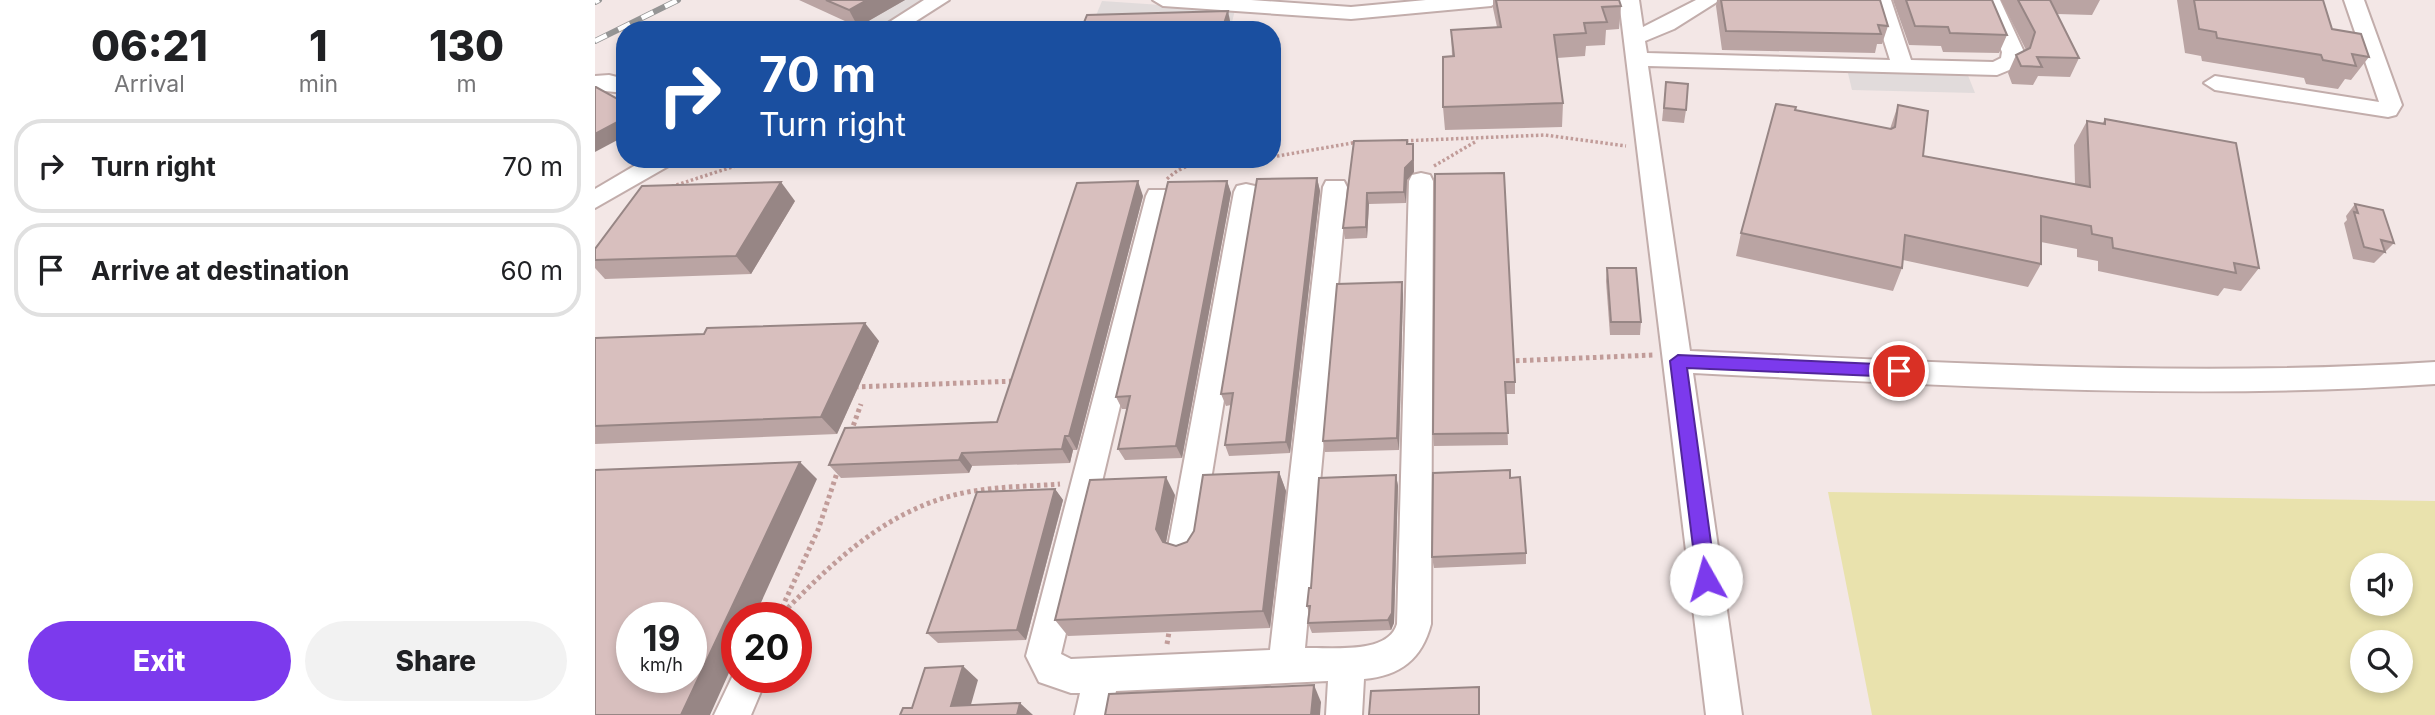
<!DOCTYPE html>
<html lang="en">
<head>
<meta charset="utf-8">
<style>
  body { margin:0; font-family:Inter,sans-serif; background:#f2f2f2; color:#202124; height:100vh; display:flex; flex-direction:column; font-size:26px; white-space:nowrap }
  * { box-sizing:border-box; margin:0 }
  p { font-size:23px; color:#757577 }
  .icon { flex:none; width:38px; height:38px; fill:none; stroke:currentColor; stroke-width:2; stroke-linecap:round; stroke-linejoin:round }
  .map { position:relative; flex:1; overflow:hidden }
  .sheet { display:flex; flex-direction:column; background:#fff; width:595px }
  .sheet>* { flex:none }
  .banner { position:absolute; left:21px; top:21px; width:665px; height:147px; border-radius:28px; box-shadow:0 4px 10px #0003; background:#1a4fa0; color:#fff; overflow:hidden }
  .fabs { position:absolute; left:1755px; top:553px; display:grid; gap:14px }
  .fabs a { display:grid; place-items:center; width:63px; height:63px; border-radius:50%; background:#fff; box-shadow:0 4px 10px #0003; font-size:35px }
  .speed { position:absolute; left:21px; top:602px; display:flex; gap:14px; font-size:35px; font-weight:700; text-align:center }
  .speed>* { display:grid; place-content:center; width:91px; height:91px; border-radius:50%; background:#fff; box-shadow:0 4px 10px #0003; line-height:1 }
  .speed small { font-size:18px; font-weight:400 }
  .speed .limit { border:10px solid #d22; background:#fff; color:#111 }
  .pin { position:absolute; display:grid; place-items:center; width:60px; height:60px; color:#fff; margin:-30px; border:4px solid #fff; border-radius:50%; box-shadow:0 2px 7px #0007 }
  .me { position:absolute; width:77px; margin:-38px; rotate:353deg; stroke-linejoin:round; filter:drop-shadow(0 0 5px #0008) }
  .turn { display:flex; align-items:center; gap:24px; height:147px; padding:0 28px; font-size:32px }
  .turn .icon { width:91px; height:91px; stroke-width:2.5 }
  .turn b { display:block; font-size:49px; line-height:60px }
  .eta { display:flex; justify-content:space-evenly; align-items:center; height:119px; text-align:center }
  .eta b { font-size:42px; font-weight:800; line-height:49px }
  .primary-button { display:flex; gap:14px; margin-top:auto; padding:14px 28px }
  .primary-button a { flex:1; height:80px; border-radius:42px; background:#7c3aed; color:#fff; font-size:28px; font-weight:800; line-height:80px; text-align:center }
  .primary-button a+a { background:#f2f2f2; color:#202124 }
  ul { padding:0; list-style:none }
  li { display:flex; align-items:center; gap:21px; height:94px; margin:0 14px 10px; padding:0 14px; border:4px solid #e0e0e0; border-radius:28px }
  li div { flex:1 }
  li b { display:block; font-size:26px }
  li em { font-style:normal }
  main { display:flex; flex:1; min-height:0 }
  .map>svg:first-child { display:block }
</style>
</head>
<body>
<main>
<section class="sheet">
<div class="eta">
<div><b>06:21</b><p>Arrival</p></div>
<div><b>1</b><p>min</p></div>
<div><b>130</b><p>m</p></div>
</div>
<ul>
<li><svg class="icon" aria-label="right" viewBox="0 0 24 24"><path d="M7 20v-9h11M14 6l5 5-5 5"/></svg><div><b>Turn right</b></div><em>70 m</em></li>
<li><svg class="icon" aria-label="arrive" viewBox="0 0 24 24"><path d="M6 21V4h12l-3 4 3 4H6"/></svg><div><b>Arrive at destination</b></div><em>60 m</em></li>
</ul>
<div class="primary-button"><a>Exit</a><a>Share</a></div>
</section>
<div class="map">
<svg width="1840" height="715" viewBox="0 0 1840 715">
  <rect width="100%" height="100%" fill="#f3e7e6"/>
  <!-- green -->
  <path fill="#e9e2ad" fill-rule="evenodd" d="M1233,492L1840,501V715H1277ZM1768,565H1806V604H1768ZM1768,642H1806V681H1768Z"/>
  <!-- parking -->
  <g fill="#e1dbdb">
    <polygon points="309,0 333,0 282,30 264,26"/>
    <polygon points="507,1 640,10 635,30 495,30"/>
    <polygon points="1251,65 1370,68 1380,93 1257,90"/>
  </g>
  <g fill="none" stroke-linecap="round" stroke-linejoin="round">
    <!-- minor casing -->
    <g stroke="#c2adab" stroke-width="4">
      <g id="minor">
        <polygon points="329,0 354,0 307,30 282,30"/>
        <polygon points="558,0 656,0 756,7 831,0 906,0 896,6 756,19 568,6"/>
        <path d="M1024,0H1044L1048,27L1101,0H1125L1079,29L1050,41L1052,53L1295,60L1276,0H1296L1316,60L1398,62L1406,58L1407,52L1385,0H1405L1429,52L1424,66L1402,75L1053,66L1095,351C1343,362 1591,378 1840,362V384C1592,401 1346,385 1098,373L1147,715H1111Z"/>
        <polygon points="1749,0 1769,0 1807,105 1801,115 1793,117 1620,90 1609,83 1620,76 1784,102"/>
        <polygon points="14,75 30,79 30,93 0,90 0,76"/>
        <polygon points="51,159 81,159 77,164 0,208 0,189"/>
        <path d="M826,173L835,175L838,181L836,624C827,659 805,676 769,679L767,715H731L733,681L521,691L516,715H480L485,693H476L444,682L431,656L551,196L554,190H572L575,196L466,654L476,659L675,650L728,187L731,181H749L752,187L710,648C736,647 793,655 802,624L814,181L817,175Z"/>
        <polygon points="651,184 660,186 663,192 605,547 600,557 589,561 578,557 573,547 639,192 642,186"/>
        <polygon points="142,667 142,677 172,677 156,715 119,715"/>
      </g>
    </g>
    <!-- path-far1 -->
    <g stroke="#c19c99" stroke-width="3.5" stroke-dasharray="2.5 2.5" stroke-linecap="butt">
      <polyline points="806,141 950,135 1031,146"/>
      <polyline points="677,157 763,142"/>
      <polyline points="839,166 880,142"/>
      <path d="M572,179C597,155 631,162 663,159"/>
      <polyline points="72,188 162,159"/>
    </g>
    <!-- path -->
    <g stroke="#c19c99" stroke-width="5" stroke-dasharray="3.5 3.5" stroke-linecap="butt">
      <polyline points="914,361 1059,355"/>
      <polyline points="260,387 422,381"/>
      <polyline points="256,432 266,404"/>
      <polyline points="184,614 223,530 243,470"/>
      <path d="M183,618C232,568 283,517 352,497C389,486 428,487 465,484"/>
      <polyline points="572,644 574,632"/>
    </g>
    <!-- minor -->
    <use href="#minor" fill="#fff" fill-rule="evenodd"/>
    <!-- rail casing -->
    <g stroke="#959595" stroke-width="6">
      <g id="rail">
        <polyline points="0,2 4,0"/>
        <polyline points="0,41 83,0"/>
      </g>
    </g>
    <!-- rail -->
    <use href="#rail" stroke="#fff" stroke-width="4.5" stroke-dasharray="13" stroke-linecap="butt"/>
  </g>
  <!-- wall -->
  <g fill="#baa4a3">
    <polygon points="204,0 310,0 263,27"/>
    <polygon points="898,0 1024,0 1026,6 1024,29 1011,30 1010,45 991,46 990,56 962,58 968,103 967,127 850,130 848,107 857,56 856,30 902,27 898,8"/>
    <polygon points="1122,0 1285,0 1293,26 1287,44 1282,44 1280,53 1127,50 1121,6"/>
    <polygon points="1298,0 1397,0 1412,35 1404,53 1348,52 1346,46 1314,45"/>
    <polygon points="1406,0 1505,0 1497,15 1462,14 1484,58 1475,77 1443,76 1438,85 1417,84 1413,73 1421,55 1431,50"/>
    <polygon points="1582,0 1728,0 1737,29 1774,57 1756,80 1750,79 1743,89 1711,84 1709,78 1607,61 1606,56 1590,53"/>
    <polygon points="1071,82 1091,110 1089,123 1067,121"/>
    <polygon points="1303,105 1328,156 1480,184 1479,145 1492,121 1507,124 1510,119 1664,268 1646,291 1629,288 1623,296 1503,271 1503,261 1482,257 1482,249 1446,242 1446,264 1433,287 1308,260 1307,268 1298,291 1141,256 1146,233 1200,110 1295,129"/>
    <polygon points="812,140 812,144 819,156 819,172 812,180 811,203 774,204 772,238 750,239 748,228"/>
    <polygon points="909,173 920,382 920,394 911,394 913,445 839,446 838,434"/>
    <polygon points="722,178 725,191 695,453 634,456 630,445 636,405 631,406 626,394"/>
    <polygon points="632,181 636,193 587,458 530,460 523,449 532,409 527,409 521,397"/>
    <polygon points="548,196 482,450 478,450 475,463 377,466 374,473 246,478 234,465 402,422"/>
    <polygon points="200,201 156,274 10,279 0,268 0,249"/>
    <polygon points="1760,204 1799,243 1779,263 1758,259 1749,223 1752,220 1751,216"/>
    <polygon points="1012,268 1046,322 1045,335 1015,335 1011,281"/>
    <polygon points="808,294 804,450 730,452 728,441"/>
    <polygon points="0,338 284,341 242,434 0,444"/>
    <polygon points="684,472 691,491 675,628 473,636 460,620 580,495 571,543 581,546 592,542"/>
    <polygon points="801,475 803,486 799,623 796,630 717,633 713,623 714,613 712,606 716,588"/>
    <polygon points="915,478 931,553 931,564 839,568 837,557"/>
    <polygon points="460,489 468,500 431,640 343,643 332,633"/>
  </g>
  <!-- shaded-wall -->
  <g fill="#978685">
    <polygon points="272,0 310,0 263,27 254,10"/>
    <polygon points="633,11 637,30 627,30"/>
    <polygon points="30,118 30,136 0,152 0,134"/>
    <polygon points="818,144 819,172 812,180 811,203 809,192 810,168"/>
    <polygon points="722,178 725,191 695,453 691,442"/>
    <polygon points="543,181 548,196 482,450 474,436"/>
    <polygon points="632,181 636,193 587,458 581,446"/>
    <polygon points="186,182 200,201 156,274 141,256"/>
    <polygon points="772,193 774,204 772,238 771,227"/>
    <polygon points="807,282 808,294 804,450 802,438"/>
    <polygon points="270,323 284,341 242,434 226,417"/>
    <polygon points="470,436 478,450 475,463 467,449"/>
    <polygon points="367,453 377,466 374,473 364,460"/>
    <polygon points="205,462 222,479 159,618 142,618 142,655 115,715 86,715"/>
    <polygon points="684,472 691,491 675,628 668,611"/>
    <polygon points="801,475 803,486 799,623 796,630 793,620"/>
    <polygon points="571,477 580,495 570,547 561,529"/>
    <polygon points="460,489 468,500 431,640 422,630"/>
    <polygon points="368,666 383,680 373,715 356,706"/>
    <polygon points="719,685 726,702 725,715 716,715"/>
    <polygon points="425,703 438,715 422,715"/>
  </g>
  <!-- building -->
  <g fill="#d8bfbe" stroke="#978685" stroke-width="2" fill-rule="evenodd">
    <polygon points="231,0 272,0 254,10"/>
    <polygon points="901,0 1024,0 1026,6 1007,7 1012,22 989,23 991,33 959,35 968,103 848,107 848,57 859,56 856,30 906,27"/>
    <polygon points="1126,0 1285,0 1293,26 1283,25 1286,34 1131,31"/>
    <polygon points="1311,0 1397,0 1412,35 1355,33 1353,27 1320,26"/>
    <polygon points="1423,0 1455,0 1484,58 1442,57 1447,67 1426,66 1421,55 1435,48 1440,32"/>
    <polygon points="1599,0 1728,0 1737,29 1766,34 1774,57 1757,54 1761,66 1728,60 1726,55 1622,38 1621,32 1604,29"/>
    <polygon points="633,11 627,30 486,30 492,15"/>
    <polygon points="1071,82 1093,84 1091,110 1069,108"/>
    <polygon points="0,87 1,87 30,103 30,118 0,134"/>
    <polygon points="1181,104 1201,107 1200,110 1296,129 1300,127 1303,105 1333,111 1328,156 1495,187 1492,121 1510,124 1510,119 1641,143 1664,268 1639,263 1641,273 1518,248 1517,238 1497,234 1496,226 1446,216 1446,264 1310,235 1307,268 1146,233"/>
    <polygon points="812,140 812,144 818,144 818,160 810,168 809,192 772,193 771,227 748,228 759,141"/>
    <polygon points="909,173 920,382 910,382 913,433 838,434 840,174"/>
    <polygon points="722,178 691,442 630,445 638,393 626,394 662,179"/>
    <polygon points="543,181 474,436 470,436 467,449 367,453 364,460 234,465 250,428 402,422 482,183"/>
    <polygon points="632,181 581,446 523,449 535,396 521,397 573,182"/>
    <polygon points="186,182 141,256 0,260 0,249 47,186"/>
    <polygon points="1760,204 1788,210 1799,243 1786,240 1790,252 1769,247 1759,212 1763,213"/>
    <polygon points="1012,268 1041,268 1046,322 1016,322"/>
    <polygon points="807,282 802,438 728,441 742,284"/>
    <polygon points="270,323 226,417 0,426 0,338 109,334 112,328"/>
    <path d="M205,462L86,715H0V470ZM37,618H96V677H37Z"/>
    <polygon points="915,470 915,478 925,477 931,553 837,557 838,473"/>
    <polygon points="684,472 668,611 460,620 495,480 571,477 561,529 568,542 581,546 592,542 599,531 608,475"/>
    <polygon points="801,475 797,613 793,620 713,623 715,606 712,606 714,588 716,588 724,478"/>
    <polygon points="460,489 422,630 332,633 382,492"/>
    <polygon points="368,666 356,706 425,703 422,715 305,715 308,708 317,708 330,668"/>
    <polygon points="719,685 716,715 510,715 514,694"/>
    <polygon points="884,687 884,715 774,715 776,691"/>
  </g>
  <!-- route -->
  <polygon fill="#7c3aed" stroke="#51269a" stroke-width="2" points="1083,355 1304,365 1312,371 1304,377 1092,368 1121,579 1118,585 1111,587 1105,585 1102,579 1075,361"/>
</svg>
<div class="fabs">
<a><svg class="icon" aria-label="sound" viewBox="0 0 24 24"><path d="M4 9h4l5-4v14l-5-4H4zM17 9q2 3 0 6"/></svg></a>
<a><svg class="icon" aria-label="search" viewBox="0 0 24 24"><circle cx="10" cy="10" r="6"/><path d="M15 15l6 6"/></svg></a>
</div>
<div class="speed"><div>19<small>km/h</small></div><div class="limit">20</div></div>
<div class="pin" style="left:1304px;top:371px;background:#d93025"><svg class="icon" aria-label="arrive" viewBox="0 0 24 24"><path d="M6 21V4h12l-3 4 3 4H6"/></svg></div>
<svg class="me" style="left:1111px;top:579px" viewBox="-20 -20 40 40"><circle r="19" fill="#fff"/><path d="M0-13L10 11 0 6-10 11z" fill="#7c3aed"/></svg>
<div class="banner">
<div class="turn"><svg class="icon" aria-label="right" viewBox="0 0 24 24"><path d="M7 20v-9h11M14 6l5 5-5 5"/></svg><div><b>70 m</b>Turn right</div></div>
</div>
</div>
</main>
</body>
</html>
